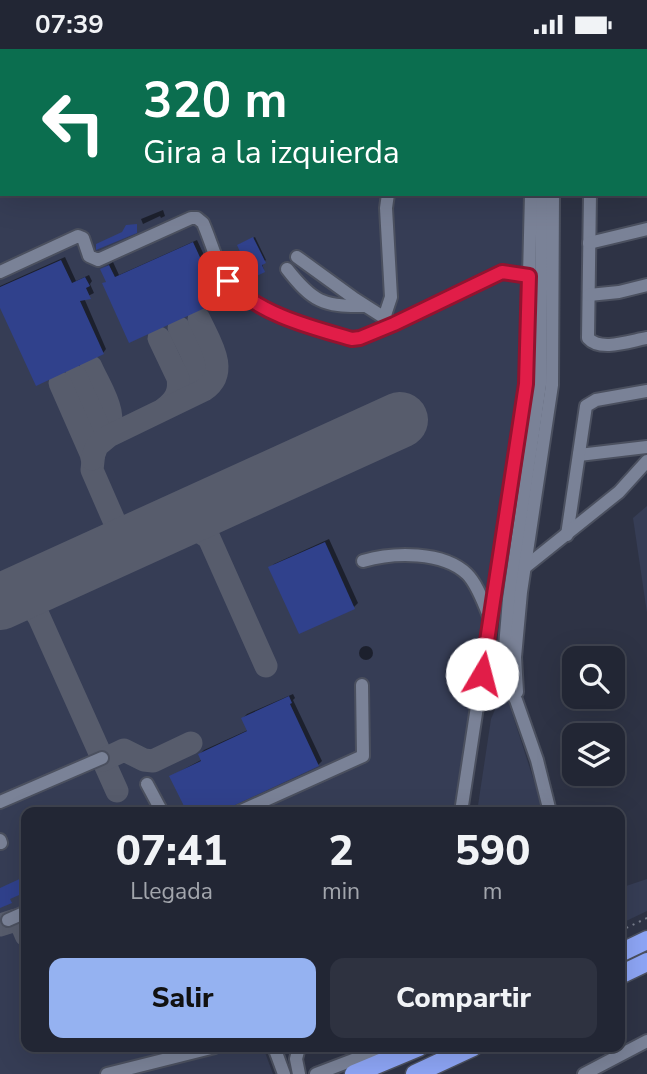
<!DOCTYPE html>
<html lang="es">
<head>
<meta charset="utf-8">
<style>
  body { margin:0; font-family:"Nunito Sans",sans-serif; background:#2e3240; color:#f1f3f6; height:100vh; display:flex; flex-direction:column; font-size:26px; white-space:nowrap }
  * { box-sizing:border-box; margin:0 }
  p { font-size:23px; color:#a2a5ac }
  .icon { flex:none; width:38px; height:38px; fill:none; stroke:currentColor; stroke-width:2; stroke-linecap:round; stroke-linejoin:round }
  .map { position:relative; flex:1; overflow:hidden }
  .panel { position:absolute; left:21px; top:758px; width:604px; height:245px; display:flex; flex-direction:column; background:#222634; border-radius:14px; box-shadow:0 7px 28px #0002,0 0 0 2px #3f434f }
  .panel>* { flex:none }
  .guide { position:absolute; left:0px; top:0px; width:648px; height:147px; box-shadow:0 7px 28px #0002,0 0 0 2px #3f434f; background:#0b6e4f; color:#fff; overflow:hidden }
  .tools { position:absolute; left:562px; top:597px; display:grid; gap:14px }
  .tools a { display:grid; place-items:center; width:63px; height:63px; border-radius:14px; background:#222634; box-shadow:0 7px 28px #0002,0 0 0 2px #3f434f; font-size:35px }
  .pin { position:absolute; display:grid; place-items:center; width:60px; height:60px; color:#fff; margin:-30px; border-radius:14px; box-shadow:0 4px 10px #0006 }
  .me { position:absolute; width:77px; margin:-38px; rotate:8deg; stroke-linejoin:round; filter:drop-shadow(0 0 5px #0008) }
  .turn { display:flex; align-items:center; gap:24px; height:147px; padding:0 28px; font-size:32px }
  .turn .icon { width:91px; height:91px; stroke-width:2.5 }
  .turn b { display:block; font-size:49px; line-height:60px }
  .eta { display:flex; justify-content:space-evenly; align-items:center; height:119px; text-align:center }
  .eta b { font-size:42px; font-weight:800; line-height:49px }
  .cta { display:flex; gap:14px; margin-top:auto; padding:14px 28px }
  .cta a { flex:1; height:80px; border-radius:14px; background:#95b2f1; color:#111; font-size:28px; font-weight:800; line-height:80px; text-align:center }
  .cta a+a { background:#2e3240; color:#f1f3f6 }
  .status { display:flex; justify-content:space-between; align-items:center; height:49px; padding:0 35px; background:#222634; direction:ltr }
  .status svg { height:19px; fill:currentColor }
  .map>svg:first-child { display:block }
</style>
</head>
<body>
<div class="status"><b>07:39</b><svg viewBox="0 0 49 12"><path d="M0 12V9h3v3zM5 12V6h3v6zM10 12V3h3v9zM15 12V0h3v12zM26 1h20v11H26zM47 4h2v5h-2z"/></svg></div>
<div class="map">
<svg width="647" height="1025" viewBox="0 0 647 1025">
  <rect width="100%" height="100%" fill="#2e3345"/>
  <!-- built -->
  <g fill="#363d55">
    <polygon points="0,0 537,0 2,2 2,145 536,145 531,349 468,763 26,763 26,998 263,998 273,1025 0,1025"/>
    <polygon points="647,457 647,564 633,469"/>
    <polygon points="504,639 544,763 477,763 491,670"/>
    <polygon points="647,830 647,862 620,875 620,839"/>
  </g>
  <!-- shadow -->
  <g fill="#0007">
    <polygon points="163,161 165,167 161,169 160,167 143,175 141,170"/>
    <polygon points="255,188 266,211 262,214 264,222 248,216 240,195"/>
    <polygon points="197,191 223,247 219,251 108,232 102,220 113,213 119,226"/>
    <polygon points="65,208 76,232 89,226 92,232 90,235 94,244 84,249 106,300 103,304 0,255 0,237"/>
    <polygon points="329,490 358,554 354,558 300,583 270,519 274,515"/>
    <circle cx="366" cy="604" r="7"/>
    <polygon points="293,645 295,649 293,651 322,712 318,716 214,763 189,763 171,727 203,710 200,705 204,701 248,681 243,669 247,665"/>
  </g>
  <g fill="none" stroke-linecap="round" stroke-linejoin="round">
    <!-- taxiway -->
    <g stroke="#575c6c" stroke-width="23">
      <path d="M179,279C188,299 210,329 190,347"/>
      <path d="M159,289L178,329C180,342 176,351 165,359"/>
      <path d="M91,318C101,341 123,369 102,392"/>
      <polyline points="76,328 97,375 92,421 119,483 117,497 109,504"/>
      <polyline points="60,334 92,407"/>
      <path d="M92,410L97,397L109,387L204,341C231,323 209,292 199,270"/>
      <polyline points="173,475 193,478 209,489 266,617"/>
      <path d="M7,550C23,545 31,556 39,568L117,742"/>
      <polyline points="103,711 124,701 144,711 153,712 191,694"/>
      <polyline points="0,876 16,871 21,874 26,886"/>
    </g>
    <!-- runway -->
    <polyline stroke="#575c6c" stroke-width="56" points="0,553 400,371"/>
  </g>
  <!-- building -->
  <g fill="#30418c">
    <polygon points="137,175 137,184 96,201 96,195 122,183 126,176"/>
    <polygon points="253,188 266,214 262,216 265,223 242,234 232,223 246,216 237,196"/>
    <polygon points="193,193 220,252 129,294 102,234 106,233 100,220 109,216 115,228"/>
    <polygon points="61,211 72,234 85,228 90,237 86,239 91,250 80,252 104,305 36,337 0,259 0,238"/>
    <polygon points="325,493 355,560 299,585 268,518"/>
    <polygon points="289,647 292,654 290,655 319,717 220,763 187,763 169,727 201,712 198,705 247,682 241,669"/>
    <polygon points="26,827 26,843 10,850 12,854 0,859 0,839"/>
  </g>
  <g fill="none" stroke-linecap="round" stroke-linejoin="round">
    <!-- minor casing -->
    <g stroke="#4b505f" stroke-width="16">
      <g id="minor">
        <polyline points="532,0 532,2"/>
        <polyline points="417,2 417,0"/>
        <polyline points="542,2 542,0"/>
        <polyline points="554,2 554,0"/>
        <polyline points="646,11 647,11"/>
        <polyline points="646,63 647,62"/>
        <polyline points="646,116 647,116"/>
        <polyline points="542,145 540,336 509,550 505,598 507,628 510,642 516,651 537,711 550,763"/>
        <path d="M590,145L588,289C600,303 630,292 647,289"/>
        <polyline points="589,194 647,180"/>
        <polyline points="297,208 355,250 391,273"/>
        <path d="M287,220C312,252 323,258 364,257"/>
        <path d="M0,223L78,187L83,189L89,207L98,211L191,169H197L203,174C211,192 217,217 229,234C249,260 320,281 352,290L360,289L394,275L502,223L529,227L526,335L461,763"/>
        <polyline points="529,227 531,145"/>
        <polyline points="589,246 619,243 647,236"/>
        <polyline points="384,269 391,248 386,159 388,145"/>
        <polyline points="579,406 647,398"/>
        <polyline points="567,486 586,357 596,351 647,342"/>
        <path d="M363,512C394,503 443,502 467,525C478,536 484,556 490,569"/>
        <polyline points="524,519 619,443 647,412"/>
        <polyline points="517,643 515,608 521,543 552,336 553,145"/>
        <polyline points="147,735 162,763"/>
        <polyline points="0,753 102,709"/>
        <polyline points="239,763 363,707 362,636"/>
        <polyline points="0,791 1,794"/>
        <polyline points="8,871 26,863"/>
        <polyline points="274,998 284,1025"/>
        <polyline points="107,1025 215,998"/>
        <polyline points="299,1025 296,1010 299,998"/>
        <polyline points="316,1025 387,998"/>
        <polyline points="584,1025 647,992"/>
      </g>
    </g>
    <!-- highway casing -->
    <g stroke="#4b505f" stroke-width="21">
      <g id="highway">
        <polyline points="620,904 647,891"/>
        <polyline points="620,926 647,913"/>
        <polyline points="354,1025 419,998"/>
        <polyline points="415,1025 473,998"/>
      </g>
    </g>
    <!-- path -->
    <polyline stroke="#797e8d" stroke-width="2" stroke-dasharray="2 5" stroke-linecap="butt" points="620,882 647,869"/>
    <!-- minor -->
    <use href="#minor" stroke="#7a8297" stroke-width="12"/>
    <!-- highway -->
    <use href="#highway" stroke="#8da5f5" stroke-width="18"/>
  </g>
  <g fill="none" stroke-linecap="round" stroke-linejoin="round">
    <!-- route casing -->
    <g stroke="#92132f" stroke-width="18">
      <path id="route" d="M228,232C258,265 310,278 352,290L360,289L394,275L502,223L529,227L526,335L482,625"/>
    </g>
    <!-- route -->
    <use href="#route" stroke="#e11d48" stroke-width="12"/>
  </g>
</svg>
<div class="tools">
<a><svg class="icon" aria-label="search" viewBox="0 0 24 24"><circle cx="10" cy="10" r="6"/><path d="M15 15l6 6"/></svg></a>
<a><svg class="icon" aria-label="layers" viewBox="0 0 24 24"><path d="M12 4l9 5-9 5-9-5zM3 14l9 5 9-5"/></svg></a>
</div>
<div class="pin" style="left:228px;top:232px;background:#d93025"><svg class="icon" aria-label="arrive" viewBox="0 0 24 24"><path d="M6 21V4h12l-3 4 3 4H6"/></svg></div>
<svg class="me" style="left:482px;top:625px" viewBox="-20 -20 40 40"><circle r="19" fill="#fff"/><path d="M0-13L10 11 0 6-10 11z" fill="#e11d48"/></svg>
<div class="guide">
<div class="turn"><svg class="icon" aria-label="left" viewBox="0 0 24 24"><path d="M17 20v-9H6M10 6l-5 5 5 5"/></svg><div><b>320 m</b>Gira a la izquierda</div></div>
</div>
<section class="panel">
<div class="eta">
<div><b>07:41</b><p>Llegada</p></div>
<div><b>2</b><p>min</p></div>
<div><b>590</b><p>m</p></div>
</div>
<div class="cta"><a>Salir</a><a>Compartir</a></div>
</section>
</div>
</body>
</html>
